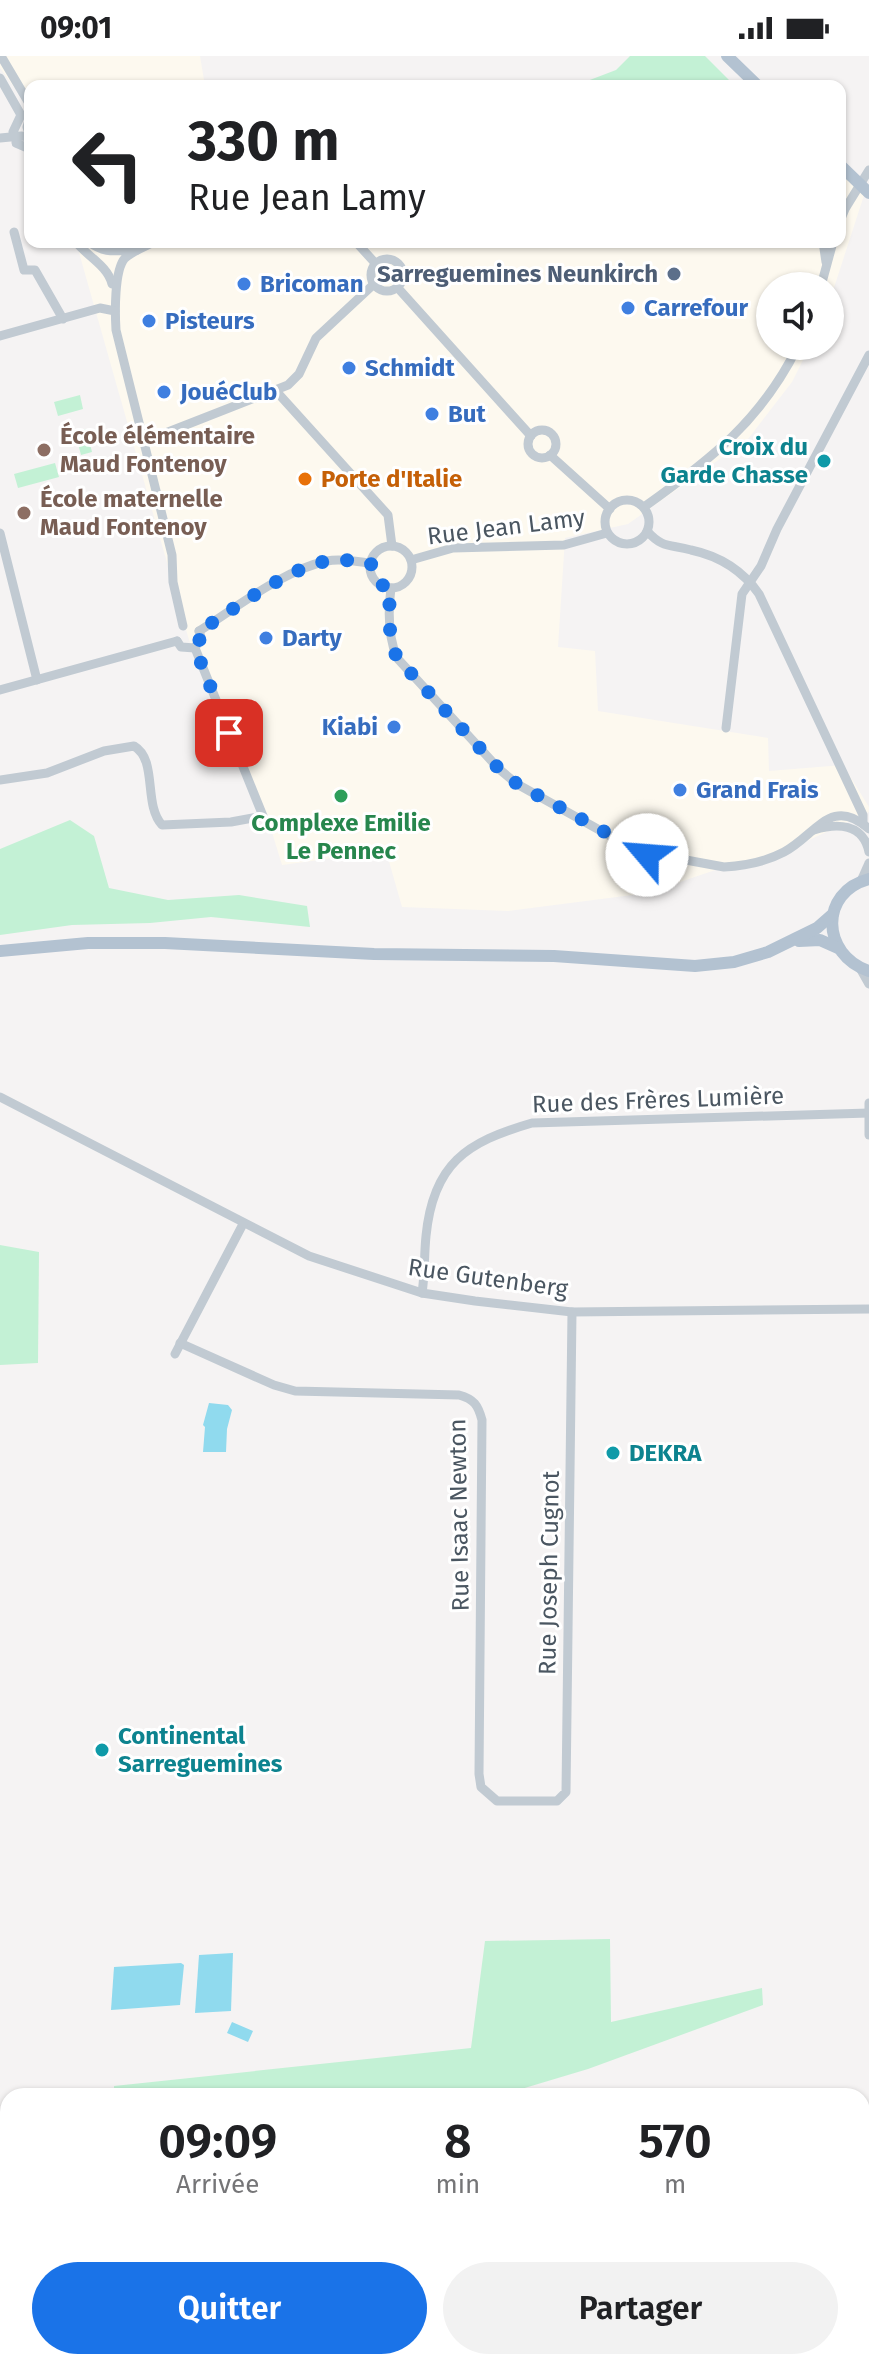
<!DOCTYPE html>
<html lang="fr">
<head>
<meta charset="utf-8">
<style>
  body { margin:0; font-family:"Fira Sans",sans-serif; background:#f2f2f2; color:#202124; height:100vh; display:flex; flex-direction:column; font-size:30px; white-space:nowrap }
  * { box-sizing:border-box; margin:0 }
  p { font-size:26px; color:#757577 }
  .icon { flex:none; width:44px; height:44px; fill:none; stroke:currentColor; stroke-width:2; stroke-linecap:round; stroke-linejoin:round }
  .map { position:relative; flex:1; overflow:hidden }
  .drawer { position:absolute; left:0px; top:2032px; width:870px; height:282px; display:flex; flex-direction:column; background:#fff; border-radius:24px 24px 0 0; box-shadow:0 2px 6px #0004 }
  .drawer>* { flex:none }
  .banner { position:absolute; left:24px; top:24px; width:822px; height:168px; border-radius:16px; box-shadow:0 2px 6px #0004; background:#fff; color:#202124; overflow:hidden }
  .fabs { position:absolute; left:756px; top:216px; display:grid; gap:16px }
  .fabs a { display:grid; place-items:center; width:88px; height:88px; border-radius:50%; background:#fff; box-shadow:0 2px 6px #0004; font-size:40px }
  .pin { position:absolute; display:grid; place-items:center; width:68px; height:68px; color:#fff; margin:-34px; border-radius:16px; box-shadow:0 4px 12px #0006 }
  .me { position:absolute; width:88px; margin:-44px; rotate:297deg; stroke-linejoin:round; filter:drop-shadow(0 0 6px #0008) }
  .turn { display:flex; align-items:center; gap:28px; height:168px; padding:0 32px; font-size:36px }
  .turn .icon { width:104px; height:104px; stroke-width:2.5 }
  .turn b { display:block; font-size:56px; line-height:68px }
  .eta { display:flex; justify-content:space-evenly; align-items:center; height:136px; text-align:center }
  .eta b { font-size:48px; font-weight:600; line-height:56px }
  .action { display:flex; gap:16px; margin-top:auto; padding:16px 32px }
  .action a { flex:1; height:92px; border-radius:48px; background:#1a73e8; color:#fff; font-size:32px; font-weight:600; line-height:92px; text-align:center }
  .action a+a { background:#f2f2f2; color:#202124 }
  .status { display:flex; justify-content:space-between; align-items:center; height:56px; padding:0 40px; background:#fff; direction:ltr }
  .status svg { height:22px; fill:currentColor }
  .map>svg:first-child { display:block }
</style>
</head>
<body>
<div class="status"><b>09:01</b><svg viewBox="0 0 49 12"><path d="M0 12V9h3v3zM5 12V6h3v6zM10 12V3h3v9zM15 12V0h3v12zM26 1h20v11H26zM47 4h2v5h-2z"/></svg></div>
<div class="map">
<svg width="869" height="2313" viewBox="0 0 869 2313">
  <rect width="100%" height="100%" fill="#f5f3f3"/>
  <!-- commercial -->
  <g fill="#fdf9ef">
    <polygon points="0,0 200,0 205,30 30,30 30,53 0,12"/>
    <polygon points="840,108 867,130 830,244 830,230 770,230 770,290 810,290 792,326 748,383 628,468 565,482 558,591 595,595 598,655 768,682 769,715 843,709 869,751 869,756 775,800 724,811 648,837 508,855 402,851 386,795 282,809 267,760 189,584 76,186 840,186"/>
  </g>
  <!-- green -->
  <g fill="#c3f1d5">
    <polygon points="630,0 705,0 735,30 574,30 616,14"/>
    <polygon points="80,339 83,353 58,360 54,346"/>
    <polygon points="86,373 92,396 81,399 75,376"/>
    <polygon points="55,407 59,421 18,432 14,418"/>
    <polygon points="70,764 94,780 109,832 168,844 239,839 307,850 310,871 211,861 150,867 72,869 0,879 0,793"/>
    <polygon points="0,1189 39,1196 38,1307 0,1309"/>
    <polygon points="610,1883 611,1966 762,1932 763,1949 588,2013 498,2040 114,2040 114,2030 471,1992 485,1885"/>
    <polygon points="11,2306 160,2306 160,2313 10,2312"/>
  </g>
  <!-- water -->
  <g fill="#90daee">
    <polygon points="209,1347 228,1349 232,1354 227,1373 226,1396 203,1396 205,1371 203,1369"/>
    <polygon points="233,1897 231,1955 195,1957 199,1899"/>
    <polygon points="181,1907 184,1909 180,1949 111,1954 114,1911"/>
    <polygon points="232,1966 253,1975 248,1986 227,1977"/>
  </g>
  <g fill="none" stroke-linecap="round" stroke-linejoin="round">
    <!-- minor -->
    <g stroke="#c1cad2" stroke-width="9">
      <polyline points="1,0 30,49"/>
      <polyline points="0,22 21,59 13,76 16,80 16,87 30,93"/>
      <polyline points="30,61 27,71 30,81"/>
      <polyline points="0,82 21,80 30,81"/>
      <polyline points="840,165 845,153 869,114"/>
      <polyline points="14,176 24,214 35,214 63,263"/>
      <path d="M76,186C87,200 108,210 112,228"/>
      <path d="M89,186C106,199 117,194 137,194"/>
      <path d="M154,186C144,191 133,195 125,202C114,214 115,258 116,274L172,499L173,526L183,570"/>
      <polyline points="356,186 376,208"/>
      <polyline points="823,186 826,206"/>
      <circle cx="387" cy="219" r="16"/>
      <polyline points="821,230 833,186"/>
      <polyline points="397,231 531,380"/>
      <polyline points="0,280 100,252 115,255"/>
      <polyline points="276,335 388,459 392,490"/>
      <circle cx="542" cy="388" r="14"/>
      <polyline points="145,385 288,329 299,318 316,282 374,228"/>
      <polyline points="550,399 610,453"/>
      <circle cx="627" cy="466" r="22"/>
      <path d="M644,451C710,404 761,365 798,290"/>
      <path d="M647,475C663,493 670,488 691,494C719,500 743,515 759,538L863,759V768"/>
      <polyline points="0,477 37,624"/>
      <circle cx="391" cy="511" r="21"/>
      <polyline points="411,504 453,492 564,489 607,477"/>
      <path d="M391,532C388,555 388,580 397,602L499,713L517,728L637,795L724,811C744,810 767,805 784,796C816,779 831,739 869,773"/>
      <path d="M199,575C236,552 283,514 327,505C342,502 356,506 371,507"/>
      <polyline points="177,585 181,591 195,592 201,581 199,575"/>
      <polyline points="0,634 177,585"/>
      <polyline points="726,672 742,538 761,510 777,473 869,299"/>
      <path d="M0,724L47,717L104,695L134,690C158,704 143,748 162,769L231,766L263,760L195,592"/>
      <path d="M814,774C837,767 863,767 869,796"/>
      <polyline points="861,825 869,807"/>
      <polyline points="860,912 869,928"/>
      <polyline points="0,1041 309,1200 422,1237 475,1245 572,1256 869,1253"/>
      <polyline points="869,1047 869,1079"/>
      <path d="M422,1237C425,1218 424,1199 426,1180C433,1108 466,1086 532,1067L869,1057"/>
      <path d="M180,1287L274,1329L295,1335L459,1339C474,1343 478,1349 482,1364L479,1718L481,1731L497,1745H557L566,1736L572,1256"/>
      <polyline points="175,1298 243,1168"/>
      <polyline points="862,2091 869,2089"/>
      <polyline points="570,2306 570,2313"/>
    </g>
    <!-- major -->
    <g stroke="#b3c2d1" stroke-width="12">
      <polyline points="727,0 758,30"/>
      <polyline points="840,109 869,137"/>
      <path d="M869,823C819,836 821,899 869,915"/>
      <polyline points="799,885 820,884 838,892"/>
      <polyline points="0,895 88,887 165,887 374,898 554,900 695,910 734,906 768,896 817,872 833,858"/>
    </g>
  </g>
  <g fill="none" stroke-linecap="round" stroke-linejoin="round">
    <!-- route -->
    <path stroke="#1a73e8" stroke-width="14" stroke-dasharray="0 25.2" d="M229,677L195,592L201,581L199,575C235,553 286,513 327,505C342,502 356,506 371,507C372,521 377,529 391,532C388,555 388,580 397,602L499,713L517,728L647,799"/>
  </g>
  <!-- markers -->
  <circle fill="#5c6f8a" stroke="#fff" stroke-width="3" cx="674" cy="218" r="8"/>
  <g fill="#3f7fe0" stroke="#fff" stroke-width="3">
    <circle cx="244" cy="228" r="8"/>
    <circle cx="628" cy="252" r="8"/>
    <circle cx="149" cy="265" r="8"/>
    <circle cx="349" cy="312" r="8"/>
    <circle cx="164" cy="336" r="8"/>
    <circle cx="432" cy="358" r="8"/>
    <circle cx="266" cy="582" r="8"/>
    <circle cx="394" cy="671" r="8"/>
    <circle cx="680" cy="734" r="8"/>
  </g>
  <g fill="#8d6e63" stroke="#fff" stroke-width="3">
    <circle cx="44" cy="394" r="8"/>
    <circle cx="24" cy="457" r="8"/>
  </g>
  <g fill="#0f9aa8" stroke="#fff" stroke-width="3">
    <circle cx="824" cy="405" r="8"/>
    <circle cx="613" cy="1397" r="8"/>
    <circle cx="102" cy="1694" r="8"/>
  </g>
  <circle fill="#e8710a" stroke="#fff" stroke-width="3" cx="305" cy="423" r="8"/>
  <circle fill="#2e9e5b" stroke="#fff" stroke-width="3" cx="341" cy="740" r="8"/>
  <g text-anchor="middle" stroke-width="6" stroke-linejoin="round" paint-order="stroke">
    <!-- service labels -->
    <g font-size="24" font-weight="bold" fill="#4e5e75" stroke="#fff" text-anchor="end">
      <text x="658" y="226">Sarreguemines Neunkirch</text>
    </g>
    <!-- shop labels -->
    <g font-size="24" font-weight="bold" fill="#366cbe" stroke="#fff" text-anchor="start">
      <text x="260" y="236">Bricoman</text>
      <text x="644" y="260">Carrefour</text>
      <text x="165" y="273">Pisteurs</text>
      <text x="365" y="320">Schmidt</text>
      <text x="180" y="344">JouéClub</text>
      <text x="448" y="366">But</text>
      <text x="282" y="590">Darty</text>
      <text x="378" y="679" text-anchor="end">Kiabi</text>
      <text x="696" y="742">Grand Frais</text>
    </g>
    <!-- education labels -->
    <g font-size="24" font-weight="bold" fill="#785e54" stroke="#fff" text-anchor="start">
      <text x="60" y="388">École élémentaire<tspan x="60" dy="28">Maud Fontenoy</tspan></text>
      <text x="40" y="451">École maternelle<tspan x="40" dy="28">Maud Fontenoy</tspan></text>
    </g>
    <!-- culture labels -->
    <g font-size="24" font-weight="bold" fill="#0d838f" stroke="#fff" text-anchor="start">
      <text x="808" y="399" text-anchor="end">Croix du<tspan x="808" dy="28">Garde Chasse</tspan></text>
      <text x="629" y="1405">DEKRA</text>
      <text x="118" y="1688">Continental<tspan x="118" dy="28">Sarreguemines</tspan></text>
    </g>
    <!-- food labels -->
    <g font-size="24" font-weight="bold" fill="#c56008" stroke="#fff" text-anchor="start">
      <text x="321" y="431">Porte d'Italie</text>
    </g>
    <!-- street labels -->
    <g font-size="24" fill="#4a5661" stroke="#fff">
      <text transform="translate(506 471) rotate(-7)" y="8">Rue Jean Lamy</text>
      <text transform="translate(658 1044) rotate(-2)" y="8">Rue des Frères Lumière</text>
      <text transform="translate(488 1222) rotate(8)" y="8">Rue Gutenberg</text>
      <text transform="translate(459 1459) rotate(-91)" y="8">Rue Isaac Newton</text>
      <text transform="translate(549 1517) rotate(-89)" y="8">Rue Joseph Cugnot</text>
    </g>
    <!-- leisure labels -->
    <g font-size="24" font-weight="bold" fill="#27864d" stroke="#fff">
      <text x="341" y="775">Complexe Emilie<tspan x="341" dy="28">Le Pennec</tspan></text>
    </g>
  </g>
</svg>
<div class="fabs">
<a><svg class="icon" aria-label="sound" viewBox="0 0 24 24"><path d="M4 9h4l5-4v14l-5-4H4zM17 9q2 3 0 6"/></svg></a>
</div>
<div class="pin" style="left:229px;top:677px;background:#d93025"><svg class="icon" aria-label="arrive" viewBox="0 0 24 24"><path d="M6 21V4h12l-3 4 3 4H6"/></svg></div>
<svg class="me" style="left:647px;top:799px" viewBox="-20 -20 40 40"><circle r="19" fill="#fff"/><path d="M0-13L10 11 0 6-10 11z" fill="#1a73e8"/></svg>
<div class="banner">
<div class="turn"><svg class="icon" aria-label="left" viewBox="0 0 24 24"><path d="M17 20v-9H6M10 6l-5 5 5 5"/></svg><div><b>330 m</b>Rue Jean Lamy</div></div>
</div>
<section class="drawer">
<div class="eta">
<div><b>09:09</b><p>Arrivée</p></div>
<div><b>8</b><p>min</p></div>
<div><b>570</b><p>m</p></div>
</div>
<div class="action"><a>Quitter</a><a>Partager</a></div>
</section>
</div>
</body>
</html>
